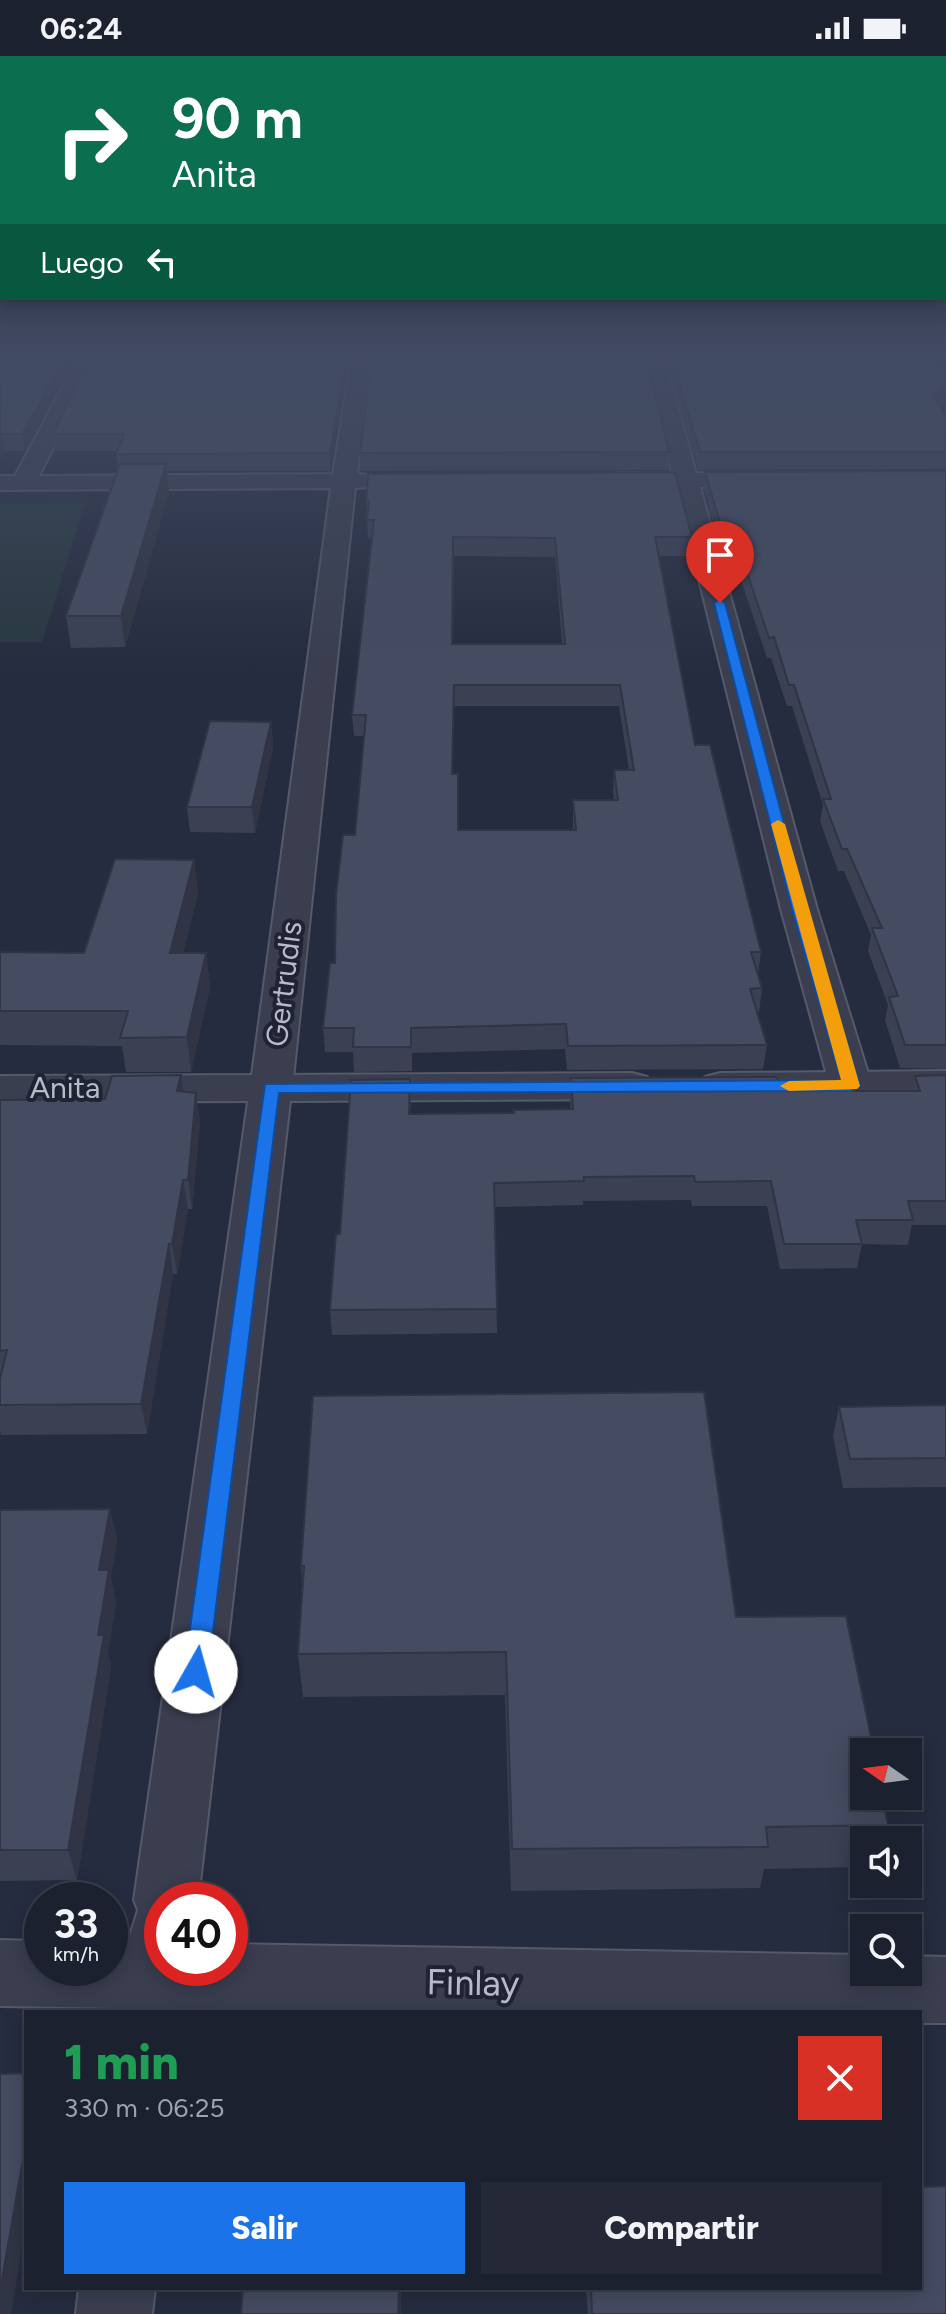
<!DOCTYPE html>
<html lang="es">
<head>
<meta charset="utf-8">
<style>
  body { margin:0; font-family:Figtree,sans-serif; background:#252937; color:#f1f3f6; height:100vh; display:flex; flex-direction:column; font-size:30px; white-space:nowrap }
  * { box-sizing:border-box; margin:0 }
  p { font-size:26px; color:#a0a3aa }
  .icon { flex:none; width:44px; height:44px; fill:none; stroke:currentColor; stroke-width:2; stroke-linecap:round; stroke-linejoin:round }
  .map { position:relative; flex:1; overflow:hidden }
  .drawer { position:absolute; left:24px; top:1954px; width:898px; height:280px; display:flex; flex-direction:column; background:#1c212f; border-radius:0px; box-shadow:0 4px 20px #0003,0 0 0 2px #3a3e4b }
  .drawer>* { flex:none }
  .banner { position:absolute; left:0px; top:0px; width:946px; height:244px; box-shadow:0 4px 20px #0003,0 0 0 2px #3a3e4b; background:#0b6e4f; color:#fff; overflow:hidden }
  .needle { width:52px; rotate:284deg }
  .fabs { position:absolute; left:850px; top:1682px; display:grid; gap:16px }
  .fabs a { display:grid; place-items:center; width:72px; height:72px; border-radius:0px; background:#1c212f; box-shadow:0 4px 20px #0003,0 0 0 2px #3a3e4b; font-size:40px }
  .speed { position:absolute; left:24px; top:1826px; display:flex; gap:16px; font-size:40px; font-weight:700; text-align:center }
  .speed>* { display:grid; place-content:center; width:104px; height:104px; border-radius:50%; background:#1c212f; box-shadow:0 4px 20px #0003,0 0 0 2px #3a3e4b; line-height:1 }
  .speed small { font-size:20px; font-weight:400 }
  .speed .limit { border:12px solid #d22; background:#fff; color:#111 }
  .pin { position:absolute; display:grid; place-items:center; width:68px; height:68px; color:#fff; margin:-82px -34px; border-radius:50% 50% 50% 0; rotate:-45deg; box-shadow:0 0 8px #0007 }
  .pin .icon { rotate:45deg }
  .me { position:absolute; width:88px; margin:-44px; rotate:7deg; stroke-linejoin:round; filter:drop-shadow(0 0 6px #0008) }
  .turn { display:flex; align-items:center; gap:28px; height:168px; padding:0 40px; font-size:36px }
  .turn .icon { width:104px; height:104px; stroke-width:2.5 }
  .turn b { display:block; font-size:56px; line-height:68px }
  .then { display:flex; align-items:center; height:76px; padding:0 40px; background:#0003; gap:16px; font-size:30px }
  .round { display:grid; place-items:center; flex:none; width:84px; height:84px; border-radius:0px; background:#252937 }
  .summary { display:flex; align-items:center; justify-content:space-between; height:136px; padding:0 40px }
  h1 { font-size:48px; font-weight:800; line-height:60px; color:#1e9e55 }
  .cta { display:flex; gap:16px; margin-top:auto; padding:16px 40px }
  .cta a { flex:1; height:92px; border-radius:0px; background:#1a73e8; color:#fff; font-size:32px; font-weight:800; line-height:92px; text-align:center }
  .cta a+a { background:#252937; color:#f1f3f6 }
  .status { display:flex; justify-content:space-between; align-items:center; height:56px; padding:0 40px; background:#1c212f; direction:ltr }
  .status svg { height:22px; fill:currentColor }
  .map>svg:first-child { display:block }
</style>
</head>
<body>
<div class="status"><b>06:24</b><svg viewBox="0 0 49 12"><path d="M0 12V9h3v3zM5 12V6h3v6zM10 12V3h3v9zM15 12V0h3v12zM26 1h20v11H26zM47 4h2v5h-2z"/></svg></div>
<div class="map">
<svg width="946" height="2258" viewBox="0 0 946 2258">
  <rect width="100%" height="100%" fill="#262c3f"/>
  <!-- green -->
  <polygon fill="#283840" points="85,447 42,586 0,586 0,448"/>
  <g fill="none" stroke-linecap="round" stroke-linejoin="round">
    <!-- minor casing -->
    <g stroke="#555969" stroke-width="4">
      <g id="minor">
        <polygon points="80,298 100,298 39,420 333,418 352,298 372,298 357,418 382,420 386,425 382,430 355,432 292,1032 286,1041 271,1045 0,1046 0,1020 252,1019 331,432 0,434 0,420 15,420"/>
        <polygon points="643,298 663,298 696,417 766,417 774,419 778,424 774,429 766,431 700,431 817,853 872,1030 866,1039 851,1043 836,1039 830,1030 781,853 676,431 618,431 610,429 606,424 610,419 618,417 672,417"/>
      </g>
    </g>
    <!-- tertiary casing -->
    <g stroke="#555969" stroke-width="4">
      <g id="tertiary">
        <polygon points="946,1015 946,1041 720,1043 705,1039 699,1030 705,1021 720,1017"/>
        <polygon points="632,1017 647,1021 653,1030 647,1039 632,1043 290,1045 198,1844 162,1844 162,1912 230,1912 230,1888 864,1899 864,1916 908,1916 908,1900 946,1901 946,1967 920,1967 920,1956 186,1953 186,1956 118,1956 119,1952 0,1950 0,1884 42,1885 42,1912 110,1912 110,1886 128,1886 138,1854 134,1844 250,1032 256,1023 271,1019"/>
        <polygon points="79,2232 155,2232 152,2258 76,2258"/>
      </g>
    </g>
    <!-- minor -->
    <use href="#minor" fill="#3a3e4f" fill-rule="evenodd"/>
    <!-- tertiary -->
    <use href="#tertiary" fill="#3a3e4f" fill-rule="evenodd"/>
  </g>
  <!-- wall -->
  <g fill="#3b4053" fill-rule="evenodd">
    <polygon points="0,298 78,298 25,395 5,395 0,404"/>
    <polygon points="93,298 349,298 330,415 167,415 169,436 125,591 71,592 66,560 118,414 116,398 117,395 55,395 52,378"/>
    <polygon points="664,298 931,298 939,312 946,314 946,345 939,349 946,360 946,413 698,414"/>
    <polygon points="669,396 668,414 360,415 360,397"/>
    <polygon points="946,415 946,1013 900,1012 885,964 888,949 868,895 871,879 844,815 838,815 820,765 823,749 792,650 787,650 771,602 767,602 733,500 722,500 704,434 705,416"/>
    <path d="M366,445L692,481L690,500H659L695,689L761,896L758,918L762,932L759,956H757L767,989L763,1013L567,1014L565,993L412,997V1015L354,1016L353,996H325L323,972L335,907L355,779L364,680H354L352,659L372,482H368ZM454,500L555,501L562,588H453ZM454,650H619L629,714H614L613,736L614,744H573V774H458L453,718Z"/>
    <polygon points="271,666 273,691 255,777 190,776 187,751"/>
    <polygon points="194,804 198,837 183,897 206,897 210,931 191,1016 126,1016 122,990 0,989 0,896 84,897"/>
    <polygon points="946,1019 946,1169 912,1169 908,1189 862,1188 857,1212 780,1213 767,1150 692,1150 691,1144 583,1145 583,1149 495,1151 497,1277 332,1279 330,1254 340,1178 411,1047 410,1058 513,1057 570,1053 571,1022 779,1031 823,1035 912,1035 915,1020"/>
    <polygon points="183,1035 200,1066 192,1153 188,1153 177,1218 173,1218 147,1378 1,1379 0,1374 0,1044 105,1043"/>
    <polygon points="946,1349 946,1431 843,1432 833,1380 839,1351"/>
    <polygon points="110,1453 117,1485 111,1521 116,1546 108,1596 111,1611 77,1824 0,1825 0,1454"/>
    <polygon points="301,1510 736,1561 888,1769 884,1784 864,1784 864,1811 764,1813 760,1832 511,1835 505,1639 303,1641 298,1598 302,1528"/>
    <polygon points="586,2232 920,2232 946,2258 588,2258"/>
  </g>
  <!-- shaded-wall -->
  <g fill="#303444">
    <polygon points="67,298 78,298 25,395 22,378"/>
    <polygon points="346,298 349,298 330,415 330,397"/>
    <polygon points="946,330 946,345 930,355 932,339"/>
    <polygon points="2,378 5,395 0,404 0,382"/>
    <polygon points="166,408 169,436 125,591 121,560"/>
    <polygon points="271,666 273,691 255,777 252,751"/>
    <polygon points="194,804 198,837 174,931 170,897"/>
    <polygon points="206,897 210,931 191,1016 187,981"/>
    <polygon points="181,1019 185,1048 177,1035"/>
    <polygon points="196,1037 200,1066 192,1153 188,1124"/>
    <polygon points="183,1124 188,1153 177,1218 172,1188"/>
    <polygon points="169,1188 173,1218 147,1378 141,1348"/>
    <polygon points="110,1453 117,1485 111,1521 116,1546 108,1596 111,1611 77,1824 68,1794 98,1579 99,1514"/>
    <polygon points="26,2086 26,2169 11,2258 0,2258 0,2235"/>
    <polygon points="399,2232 401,2232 401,2258 398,2258"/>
  </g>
  <!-- building -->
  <g fill="#454b61" stroke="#303444" stroke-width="2" fill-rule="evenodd">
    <polygon points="0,298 67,298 22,378 2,378 0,382"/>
    <polygon points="93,298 346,298 330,397 116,398 124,378 52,378"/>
    <polygon points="372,298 645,298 669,396 360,397"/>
    <polygon points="670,298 931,298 939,312 946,314 946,330 932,339 946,360 946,396 700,396"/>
    <polygon points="120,408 166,408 121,560 66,560"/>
    <polygon points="946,415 946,989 905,989 889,941 898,940 872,872 882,872 847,793 842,793 823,743 831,743 794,629 789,629 774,581 769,582 735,481 724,481 705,416"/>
    <path d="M675,416L692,481H655L695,689H710L761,896H751L762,932L750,933L767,989L568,990L566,968L411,972V991H353L354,972H323L330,907H335L336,839L343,779H355L366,659H352L374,464H367L369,445H366L368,418ZM453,481L555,482L565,588H452ZM454,629H620L634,714H614L618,744H573L576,774H458V718H452Z"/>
    <polygon points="210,665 271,666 252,751 187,751"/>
    <polygon points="115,803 194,804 170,897 206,897 187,981 120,982 128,955 0,955 0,896 84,897"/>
    <polygon points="181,1019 177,1035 196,1037 188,1124 183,1124 172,1188 169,1188 141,1348 0,1349 0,1323 7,1294 0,1295 0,1044 105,1043 112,1020"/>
    <polygon points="946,1019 946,1145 908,1145 913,1164 856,1164 862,1188 784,1188 771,1125 695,1126 694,1120 584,1121 584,1125 494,1127 497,1253 330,1254 336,1178 340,1178 351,1024 410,1023 409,1058 514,1057 513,1054 573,1053 571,1022 776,1021 779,1031 822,1030 823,1035 920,1035 915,1020"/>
    <polygon points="704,1336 736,1561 846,1560 874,1696 864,1696 864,1740 882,1740 888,1769 766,1771 768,1791 512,1793 506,1596 298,1598 304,1510 301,1510 313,1340"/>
    <polygon points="946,1349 946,1402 850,1403 839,1351"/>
    <polygon points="110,1453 99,1514 109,1514 98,1579 104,1579 68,1794 0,1794 0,1454"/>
    <polygon points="26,2017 26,2086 0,2235 0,2018"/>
    <polygon points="946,2130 946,2258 592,2258 591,2232 920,2232 920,2131"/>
    <polygon points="243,2232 399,2232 398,2258 241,2258"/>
  </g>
  <!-- sky -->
  <linearGradient id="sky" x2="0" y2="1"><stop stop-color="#151823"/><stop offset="0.49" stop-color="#414b63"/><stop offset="1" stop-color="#414b63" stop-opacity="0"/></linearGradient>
  <rect width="946" height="614" fill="url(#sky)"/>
  <!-- route -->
  <polygon fill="#1a73e8" stroke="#114b97" stroke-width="2" points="720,543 725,547 807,853 860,1030 851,1035 279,1037 208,1616 204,1623 196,1626 187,1623 184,1616 265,1028 841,1024 792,853 714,547"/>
  <!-- slow -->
  <polygon fill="#f59e0b" points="778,764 785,768 860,1030 857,1033 789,1035 780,1030 789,1025 841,1024 771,768"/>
  <g text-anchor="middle" stroke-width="8" stroke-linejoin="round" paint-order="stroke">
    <!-- street labels -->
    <g font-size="30" fill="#b6bac9" stroke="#1f2334">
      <text transform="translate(284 928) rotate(-83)" y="10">Gertrudis</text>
      <text x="65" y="1042">Anita</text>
    </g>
    <!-- near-street labels -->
    <g font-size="36" fill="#b6bac9" stroke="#1f2334">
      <text transform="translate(473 1926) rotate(1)" y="13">Finlay</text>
    </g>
  </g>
</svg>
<div class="fabs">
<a><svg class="needle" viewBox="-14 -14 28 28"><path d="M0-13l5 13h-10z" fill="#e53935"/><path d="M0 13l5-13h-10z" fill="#a0a3aa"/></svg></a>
<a><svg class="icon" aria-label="sound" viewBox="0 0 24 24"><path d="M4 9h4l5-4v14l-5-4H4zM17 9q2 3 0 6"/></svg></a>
<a><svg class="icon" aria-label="search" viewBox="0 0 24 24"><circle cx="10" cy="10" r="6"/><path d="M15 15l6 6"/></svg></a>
</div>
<div class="speed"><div>33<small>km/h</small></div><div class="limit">40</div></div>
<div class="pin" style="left:720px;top:547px;background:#d93025"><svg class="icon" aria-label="arrive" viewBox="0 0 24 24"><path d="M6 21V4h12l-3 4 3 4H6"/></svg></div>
<svg class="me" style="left:196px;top:1616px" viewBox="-20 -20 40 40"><circle r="19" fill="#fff"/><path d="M0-13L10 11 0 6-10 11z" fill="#1a73e8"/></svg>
<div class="banner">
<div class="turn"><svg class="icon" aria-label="right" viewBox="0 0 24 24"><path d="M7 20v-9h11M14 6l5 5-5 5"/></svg><div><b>90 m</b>Anita</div></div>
<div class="then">Luego<svg class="icon" aria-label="left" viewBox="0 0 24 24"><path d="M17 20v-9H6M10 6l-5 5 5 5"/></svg></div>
</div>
<section class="drawer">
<div class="summary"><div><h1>1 min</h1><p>330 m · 06:25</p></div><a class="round" style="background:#d93025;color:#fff"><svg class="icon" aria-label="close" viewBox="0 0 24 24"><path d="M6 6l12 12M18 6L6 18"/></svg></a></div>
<div class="cta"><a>Salir</a><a>Compartir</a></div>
</section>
</div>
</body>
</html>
